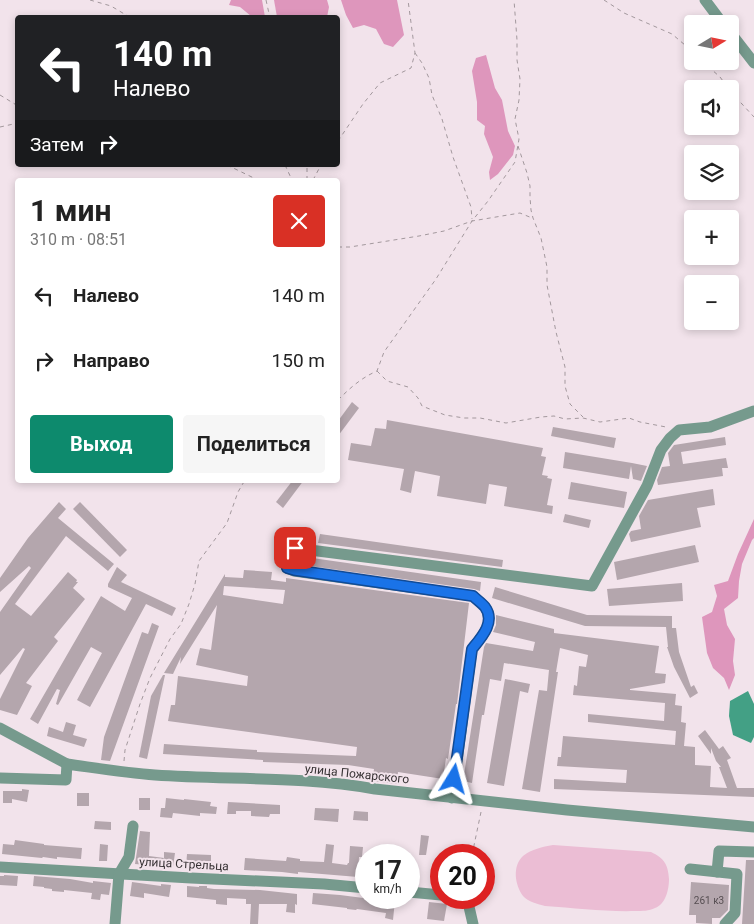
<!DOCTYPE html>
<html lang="ru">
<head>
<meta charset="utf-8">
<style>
  body { margin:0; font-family:Roboto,sans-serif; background:#f6f6f6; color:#222; height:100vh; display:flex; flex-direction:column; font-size:19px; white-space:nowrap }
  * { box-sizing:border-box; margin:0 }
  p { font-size:16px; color:#767676 }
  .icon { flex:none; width:28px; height:28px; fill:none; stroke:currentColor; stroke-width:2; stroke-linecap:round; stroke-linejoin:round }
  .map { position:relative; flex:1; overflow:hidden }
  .side { position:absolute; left:15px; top:178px; width:325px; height:305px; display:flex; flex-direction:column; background:#fff; border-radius:5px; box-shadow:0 2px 8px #0003 }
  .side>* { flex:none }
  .guide { position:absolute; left:15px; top:15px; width:325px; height:152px; border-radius:5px; box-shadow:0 2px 8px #0003; background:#202124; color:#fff; overflow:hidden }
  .needle { width:32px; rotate:80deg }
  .tools { position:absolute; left:684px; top:15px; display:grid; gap:10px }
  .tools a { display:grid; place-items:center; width:55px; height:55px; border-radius:5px; background:#fff; box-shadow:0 2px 8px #0003; font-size:25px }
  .speed { position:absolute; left:355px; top:844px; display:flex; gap:10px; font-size:25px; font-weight:700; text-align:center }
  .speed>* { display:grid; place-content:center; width:65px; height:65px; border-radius:50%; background:#fff; box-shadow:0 2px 8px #0003; line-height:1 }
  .speed small { font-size:12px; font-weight:400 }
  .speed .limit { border:8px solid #d22; background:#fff; color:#111 }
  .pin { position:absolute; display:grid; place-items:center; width:42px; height:42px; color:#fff; margin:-21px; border-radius:10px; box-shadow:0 2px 8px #0006 }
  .me { position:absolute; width:55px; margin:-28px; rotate:8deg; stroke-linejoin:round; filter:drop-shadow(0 0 4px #0008) }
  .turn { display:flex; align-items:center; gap:18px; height:105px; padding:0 15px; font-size:22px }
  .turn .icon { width:65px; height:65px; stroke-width:2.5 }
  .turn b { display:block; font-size:35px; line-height:42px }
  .then { display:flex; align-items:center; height:48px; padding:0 15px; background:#0003; gap:10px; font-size:19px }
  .round { display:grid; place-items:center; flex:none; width:52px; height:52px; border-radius:5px; background:#f6f6f6 }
  .overview { display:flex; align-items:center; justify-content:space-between; height:85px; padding:0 15px }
  h1 { font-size:30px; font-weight:700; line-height:38px }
  .cta { display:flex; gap:10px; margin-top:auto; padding:10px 15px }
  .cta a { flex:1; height:58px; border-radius:5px; background:#0d8a6d; color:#fff; font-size:20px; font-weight:700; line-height:58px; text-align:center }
  .cta a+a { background:#f6f6f6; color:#222 }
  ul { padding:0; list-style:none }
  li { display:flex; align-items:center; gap:15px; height:65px; padding:0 15px }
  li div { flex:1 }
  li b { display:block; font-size:19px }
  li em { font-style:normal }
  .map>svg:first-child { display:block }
</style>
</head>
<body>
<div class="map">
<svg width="754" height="924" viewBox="0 0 754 924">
  <rect width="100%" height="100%" fill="#f2e3eb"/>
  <!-- green -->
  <path fill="#ebbdd4" d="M553,845L651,852C664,858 668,864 669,879C669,889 666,904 655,908C649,911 642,911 636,911C606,912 575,908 545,906C538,904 528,902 523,896C515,885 512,866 523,856C532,849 542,847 553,845Z"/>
  <!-- forest -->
  <g fill="#de96bc">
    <polygon points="231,0 262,0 265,17 252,17 251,16 240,7 229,5"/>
    <polygon points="274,0 327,0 329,7 327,17 277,17"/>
    <polygon points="341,0 397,0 404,35 393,47 384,44 376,29 364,25 353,28 346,15"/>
    <polygon points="486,55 495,88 502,100 508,131 515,146 513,155 498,174 490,180 489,172 493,157 484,134 485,126 477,120 477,102 472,71 476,58"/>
    <polygon points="754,519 754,538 752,540 742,564 739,581 738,598 724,609 727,625 735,639 733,661 735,675 729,690 724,678 713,668 707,653 702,617 712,612 717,596 714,585 728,581 738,554"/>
  </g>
  <!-- water -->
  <polygon fill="#43a085" points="748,691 754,704 754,737 751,743 733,735 729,716 730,701"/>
  <!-- building -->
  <g fill="#b4a6ad" fill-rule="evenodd">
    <polygon points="352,402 359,408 338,436 338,421"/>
    <polygon points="387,420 543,448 541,456 546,457 542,475 548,476 547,478 552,479 547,505 553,506 552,514 504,506 507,487 489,484 486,504 437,496 440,476 415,471 411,493 400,490 404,469 348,460 351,443 371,446 375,428 386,429"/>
    <polygon points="553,427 616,438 614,448 551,436"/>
    <polygon points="725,437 726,445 681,452 683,464 726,458 728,468 722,468 723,476 658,485 657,480 662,467 670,466 668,453 674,445"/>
    <polygon points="565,452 632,463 647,466 641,481 633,479 631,466 629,479 563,468"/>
    <polygon points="293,480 304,480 283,508 276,502"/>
    <polygon points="571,482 627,492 624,508 568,499"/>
    <polygon points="713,489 715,505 697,508 701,527 631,542 629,534 631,531 641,529 639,516 648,500"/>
    <polygon points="59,502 66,509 58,518 114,564 108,571 66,536 15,604 31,616 68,572 77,580 76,582 78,582 73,588 85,599 54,637 58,641 26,683 32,686 17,715 0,710 0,699 25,649 23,648 0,675 0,612 31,568 29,566 0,592 0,578 28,538"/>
    <polygon points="80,502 127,550 120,557 73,509"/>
    <polygon points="565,514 591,520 589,528 563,522"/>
    <polygon points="320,534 503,560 502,567 318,543"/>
    <polygon points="695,545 699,562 617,580 614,562"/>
    <polygon points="298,556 481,582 480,591 474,589 296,564 294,563 293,558"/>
    <polygon points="117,567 127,575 121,582 176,608 172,616 146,604 90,707 77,700 102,653 91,647 58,705 56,704 60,690 57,689 38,724 30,719 101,596 125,611 132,598 108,587 108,584"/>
    <path d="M244,570L272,572L271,580L286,582V578L469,603L457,704H456L448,759L446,758L443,779L398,772L397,784L372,781L374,769L348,765L263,762V760L163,754L164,744L257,750V752L356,756L357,747L168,721L171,705H175L178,676L247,686L248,676L196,665L200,648L211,650L217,605L180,664L181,657L173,674L164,673L225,574V577L243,578ZM224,586L285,590L283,604L223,595Z"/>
    <polygon points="682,583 683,601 609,606 607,589"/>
    <polygon points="495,587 587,615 672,616 672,628 676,628 679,652 691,687 694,685 698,693 690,698 674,667 667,647 668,647 666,627 585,626 492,598"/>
    <polygon points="496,615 554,629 554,633 659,646 655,673 666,674 665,683 630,689 630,690 676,694 675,705 682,706 681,722 686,723 684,746 695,747 695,765 711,766 710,787 727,788 719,767 721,767 716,761 711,748 711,754 698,736 705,730 719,749 723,746 731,758 727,760 737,788 754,788 754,797 554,789 554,779 626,783 627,770 557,766 558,757 561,757 563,736 675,745 676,731 588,722 588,714 664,721 665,703 573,695 574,685 577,686 579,666 586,667 588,655 560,648 556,672 558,672 540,792 522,789 539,690 547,691 549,670 504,663 501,681 490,679 484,715 482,715 472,783 463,781 484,647 486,643 533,651 535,642 493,632 496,625"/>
    <polygon points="152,623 159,626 110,761 101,760 104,737 142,632 148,634"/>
    <polygon points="163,675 165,675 147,759 139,757 151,696"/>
    <polygon points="505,679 530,684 528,693 520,691 504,786 487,783"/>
    <polygon points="66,722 76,725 73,735 87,739 84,747 47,736 49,727 63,732"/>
    <polygon points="22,789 29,790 27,802 12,799 12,803 3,803 3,791 22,791"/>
    <rect x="77" y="793" width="12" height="13"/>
    <rect x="139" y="798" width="11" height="12"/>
    <polygon points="166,798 184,800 184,799 211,802 210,806 217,807 216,814 200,813 200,816 173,813 172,818 160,817 161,808 165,808"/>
    <polygon points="228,802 280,805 280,814 270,814 269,817 251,816 251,811 236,811 236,814 227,814"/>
    <polygon points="315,808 339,809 338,822 314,820"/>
    <polygon points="354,811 368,812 368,821 353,820"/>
    <polygon points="95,821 111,822 111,830 94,829"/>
    <polygon points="140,831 150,832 149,856 164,858 164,852 175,853 173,867 135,864"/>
    <polygon points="421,835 429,836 426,855 419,855"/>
    <polygon points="15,840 44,844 44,845 82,848 81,859 57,857 57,859 43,857 42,858 2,854 3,844 14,845"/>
    <polygon points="100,844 108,845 107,861 99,861"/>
    <polygon points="326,844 334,845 332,863 347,865 348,863 349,863 350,846 363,847 362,857 359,857 358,877 298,872 298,874 282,872 244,870 245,858 286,861 287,857 300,859 300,861 324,862"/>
    <polygon points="187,854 211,855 211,869 186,867"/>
    <polygon points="746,860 754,860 754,924 742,924"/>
    <polygon points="4,875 18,876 17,886 0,885 0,876 4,876"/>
    <polygon points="34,876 70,879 93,883 93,881 111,883 109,895 101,894 100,900 91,899 92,893 64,890 64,892 52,891 52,889 44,888 44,887 33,886"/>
    <polygon points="132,882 161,886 161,884 171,885 169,897 144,893 144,898 130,896"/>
    <polygon points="691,882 729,885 728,910 720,918 712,918 712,924 696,923 696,915 689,915"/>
    <polygon points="187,886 199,887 199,886 207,886 207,888 214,889 260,890 297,894 297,905 295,904 295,913 286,912 287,904 259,904 258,924 250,924 251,904 246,904 246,899 227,898 227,905 216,904 216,900 187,897"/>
    <polygon points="313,893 340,895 371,899 371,898 395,900 393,920 385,918 386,913 357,909 356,910 347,909 347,908 312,904"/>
    <polygon points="429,902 447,904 444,921 427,919"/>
  </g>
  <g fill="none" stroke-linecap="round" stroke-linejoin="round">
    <!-- path -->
    <g stroke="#a3989d" stroke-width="1" stroke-dasharray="4 4" stroke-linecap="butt">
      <polyline points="90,0 111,6 131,18"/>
      <polyline points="266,0 270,18"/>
      <polyline points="604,0 624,13 672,34 692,51"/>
      <polyline points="415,53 422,63 429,78 432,95 442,119 453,157 471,207 472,219"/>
      <polyline points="702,61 720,77 729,89"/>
      <polyline points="730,91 754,117"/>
      <polyline points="0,95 18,106"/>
      <polyline points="0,127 18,123"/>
      <polyline points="338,141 363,104 380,83 411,68 415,53 408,0"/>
      <polyline points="518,146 527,173 530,186 530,197 531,210 533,218 541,238 547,267 547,285 556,332 565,367 565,386 570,404 583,417"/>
      <polyline points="227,165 258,180"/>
      <polyline points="285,165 292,180"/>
      <polyline points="307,180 307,165"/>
      <polyline points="313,180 321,165"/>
      <polyline points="338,247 350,247 419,236 444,231 472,221 520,213 532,218"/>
      <polyline points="377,371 387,381 408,387 418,398 422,406 445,415 464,418 480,418 506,423 541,417 554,416 565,419 583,418 600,422 629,418 640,422 666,427"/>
      <path d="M338,400C350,388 361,378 377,371L384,352L436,279L472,221L488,201L515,162L519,139L515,119L519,100L520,79L517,60V40L514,0"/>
      <polyline points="124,761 125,750 140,704 150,678 170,639 181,624 189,604 195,584 199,561 227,523 238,492 245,480"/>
      <polyline points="472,855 481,812"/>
    </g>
    <!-- minor -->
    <g stroke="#769a8d" stroke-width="11">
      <polyline points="705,0 723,24"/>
      <polyline points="730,32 754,63"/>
      <polyline points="0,728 67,764"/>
      <path d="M0,778L66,780L67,764C96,768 126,773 155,775C228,780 303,776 375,789L567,810L754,827"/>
      <path d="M452,798L472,649C481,638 496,622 485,607C482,603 477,600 473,596L294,571L287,568C283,553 288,548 302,549L592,586L647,486L661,450L670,438L679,430L710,427L754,411"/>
      <polyline points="0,867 191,878 324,884 366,888"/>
      <polyline points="690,869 737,874 735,913 725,924"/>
      <polyline points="717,872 719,851 754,852"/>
      <polyline points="409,892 441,895"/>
      <polyline points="467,898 473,924"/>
      <polyline points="115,924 119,874 129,857 133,826"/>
    </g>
  </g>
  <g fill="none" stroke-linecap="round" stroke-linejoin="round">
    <!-- route casing -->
    <g stroke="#114b97" stroke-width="12">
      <path id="route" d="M295,548C285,552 284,558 287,568L294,570L473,596C477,600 482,603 485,607C496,622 481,638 472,649L454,779"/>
    </g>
    <!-- route -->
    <use href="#route" stroke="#1a73e8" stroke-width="9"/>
  </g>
  <g text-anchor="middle" stroke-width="4" stroke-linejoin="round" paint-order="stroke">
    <!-- number labels -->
    <g font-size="10" fill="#564e52">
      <text x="709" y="904">261 к3</text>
    </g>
    <!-- street labels -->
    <g font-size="12" fill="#363133" stroke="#f2e3eb">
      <text transform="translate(357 774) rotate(6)" y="4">улица Пожарского</text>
      <text transform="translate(184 864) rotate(3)" y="4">улица Стрельца</text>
    </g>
  </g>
</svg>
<div class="tools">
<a><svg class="needle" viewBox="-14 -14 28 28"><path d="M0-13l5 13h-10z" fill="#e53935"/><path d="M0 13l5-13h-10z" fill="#767676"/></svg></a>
<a><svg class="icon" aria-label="sound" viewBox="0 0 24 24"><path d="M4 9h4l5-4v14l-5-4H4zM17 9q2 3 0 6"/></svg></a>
<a><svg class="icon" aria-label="layers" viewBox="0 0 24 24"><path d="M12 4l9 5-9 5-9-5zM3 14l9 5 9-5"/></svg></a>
<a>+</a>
<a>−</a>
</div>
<div class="speed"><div>17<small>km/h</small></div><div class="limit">20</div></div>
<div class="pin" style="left:295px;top:548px;background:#d93025"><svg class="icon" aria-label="arrive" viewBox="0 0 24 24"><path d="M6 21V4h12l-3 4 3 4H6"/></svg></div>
<svg class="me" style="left:454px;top:779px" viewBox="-20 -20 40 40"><path d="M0-17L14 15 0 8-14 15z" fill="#1a73e8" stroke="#fff" stroke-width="4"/></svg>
<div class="guide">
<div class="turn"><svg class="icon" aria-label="left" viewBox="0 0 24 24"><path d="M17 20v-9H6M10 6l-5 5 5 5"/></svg><div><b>140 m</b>Налево</div></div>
<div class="then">Затем<svg class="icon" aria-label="right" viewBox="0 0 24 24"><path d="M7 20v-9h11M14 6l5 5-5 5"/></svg></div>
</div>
<section class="side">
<div class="overview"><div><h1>1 мин</h1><p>310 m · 08:51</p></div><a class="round" style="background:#d93025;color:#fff"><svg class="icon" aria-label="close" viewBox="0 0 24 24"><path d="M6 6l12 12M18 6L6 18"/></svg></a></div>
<ul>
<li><svg class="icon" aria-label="left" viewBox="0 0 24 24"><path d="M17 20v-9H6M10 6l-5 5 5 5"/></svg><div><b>Налево</b></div><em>140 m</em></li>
<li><svg class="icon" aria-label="right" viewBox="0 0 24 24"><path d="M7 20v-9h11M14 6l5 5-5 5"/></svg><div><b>Направо</b></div><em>150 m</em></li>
</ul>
<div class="cta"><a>Выход</a><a>Поделиться</a></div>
</section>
</div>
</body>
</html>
